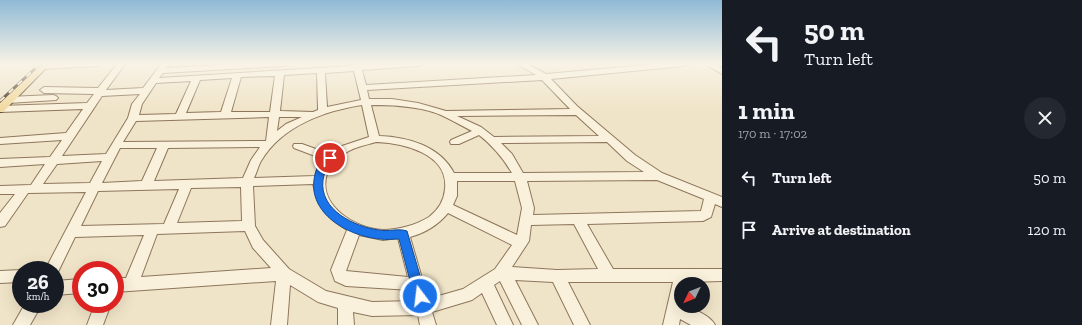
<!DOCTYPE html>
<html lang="en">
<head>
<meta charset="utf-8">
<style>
  body { margin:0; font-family:"Zilla Slab",serif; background:#242831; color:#f1f3f6; height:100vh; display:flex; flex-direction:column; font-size:15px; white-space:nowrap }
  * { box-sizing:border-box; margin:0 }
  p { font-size:13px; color:#9ea1a6 }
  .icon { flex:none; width:22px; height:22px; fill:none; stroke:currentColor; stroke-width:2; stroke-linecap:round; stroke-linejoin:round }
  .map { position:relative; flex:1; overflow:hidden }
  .side { display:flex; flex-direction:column; background:#171b24; width:360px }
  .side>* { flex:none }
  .guide { background:#171b24; color:#f1f3f6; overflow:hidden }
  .needle { width:26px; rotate:227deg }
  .buttons { position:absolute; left:674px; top:277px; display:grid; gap:8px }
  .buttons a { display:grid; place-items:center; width:36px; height:36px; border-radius:50%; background:#171b24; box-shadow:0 4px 16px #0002; font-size:20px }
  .speed { position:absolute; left:12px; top:261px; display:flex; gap:8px; font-size:20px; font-weight:700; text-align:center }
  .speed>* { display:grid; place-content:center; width:52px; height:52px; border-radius:50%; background:#171b24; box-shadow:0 4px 16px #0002; line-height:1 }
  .speed small { font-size:10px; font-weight:400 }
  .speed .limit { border:6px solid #d22; background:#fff; color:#111 }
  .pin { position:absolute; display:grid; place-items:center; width:34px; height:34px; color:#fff; margin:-17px; border:2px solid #fff; border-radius:50%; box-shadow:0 1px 4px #0007 }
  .me { position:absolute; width:44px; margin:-22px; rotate:345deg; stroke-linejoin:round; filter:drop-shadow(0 0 3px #0008) }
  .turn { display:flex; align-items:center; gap:14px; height:84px; padding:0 16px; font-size:18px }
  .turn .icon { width:52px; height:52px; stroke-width:2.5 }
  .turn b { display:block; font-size:28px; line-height:34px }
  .round { display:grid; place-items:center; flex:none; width:42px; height:42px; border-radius:21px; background:#242831 }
  .head { display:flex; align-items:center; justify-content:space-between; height:68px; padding:0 16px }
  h1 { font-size:24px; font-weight:800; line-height:30px }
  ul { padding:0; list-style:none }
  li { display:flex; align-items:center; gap:12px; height:52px; padding:0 16px }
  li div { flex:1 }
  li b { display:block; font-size:15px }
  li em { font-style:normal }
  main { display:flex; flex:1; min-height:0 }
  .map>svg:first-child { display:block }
</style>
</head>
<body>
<main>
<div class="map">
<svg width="722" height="325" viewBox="0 0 722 325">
  <rect width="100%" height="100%" fill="#f0e4c8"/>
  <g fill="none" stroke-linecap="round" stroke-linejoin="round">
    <!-- minor casing -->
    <g stroke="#8d765c" stroke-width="2">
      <g id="minor">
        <polygon points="53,64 101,64 97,66 43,69 39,67 43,65"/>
        <path d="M117,64H125L106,90L143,88L161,64H169L166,68L240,64H288L284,66L163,73L159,78L352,66V64H360V65L422,64L418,66L362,70L366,85L536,75L517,64H527L546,74L658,64H688L684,66L551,79L577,106L635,155L662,173L722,197V207L715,204L711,217L703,221L587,224L613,269H722V281L688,282V284H681V306C690,306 711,316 715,325H691L680,319L679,325H663L673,282H568L590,325H574L553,282L515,280L538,325H522L500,281L494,285L513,325H497L482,293L472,300L432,312L436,325H420L418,315L372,316L353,312L354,325H338V308L318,302L290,285L287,325H271L276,281L115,292V278H126L144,235L75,237L57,274L55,275V270H45L86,192L28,193L5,226L0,227V213L15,194H0V186L31,185L45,164L0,167V159L50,157L62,140L0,144V138L66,133L83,109L0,112V106L87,103L94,94L44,93L40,90L44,87L98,88ZM354,71L361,100L327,107L325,73ZM317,73L318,110L313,112L280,111L284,75ZM275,76L270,112H231L241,77ZM232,78L221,112L186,113L200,80ZM542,80L570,109L446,111L418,103L392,99H369L367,90ZM191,81L176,114L139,115L142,104L156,83ZM140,94L132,104L128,118L106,154L62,156L102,96ZM362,105L369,137L339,147L330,154L302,144H294L293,146L294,148L323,159L319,164L315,176L254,178C257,172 258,166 261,161C282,126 324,111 362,105ZM371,105C394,105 420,106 441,115C452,120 462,126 472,131L451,140L450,142L451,144H459L479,135C493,146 503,158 512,173H454C440,146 408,137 379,136ZM576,115L599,136L494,137L481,127L457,116ZM269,117L266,141L123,142L136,121ZM279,117H302L286,124L277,131ZM376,142C402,143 449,153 445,189C444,201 438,210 429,217C416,225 398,230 383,230C355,229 317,205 327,174C330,165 338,156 347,152C355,147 366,145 376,142ZM607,142L627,161L644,172L523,173L512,154L501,143ZM260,147L251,160L243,178L154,181L168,148ZM120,148H157L142,181L102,183ZM102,161L90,183L43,184L57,164ZM657,180L704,199L701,211L533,215L534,208L527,181ZM457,181H515L522,208L517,235L453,205L457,196ZM313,184C319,209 326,217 347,230L331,270L335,281L346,286L411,290L414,301L372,302L326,291L289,269L263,240L255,226L253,186ZM241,187L242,221L177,223L191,188ZM179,189L164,224L81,226L98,191ZM448,213L512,245L495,269L463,289L428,299L410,237C425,233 438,225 448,213ZM574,224L598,269L557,270L512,267L529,241L531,225ZM245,231L253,248L271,268L141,277L157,234ZM359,235L383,240L398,238L408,277L346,271Z"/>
        <polygon points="705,64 715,64 722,68 722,74"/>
        <polygon points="53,95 56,96 58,98 56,100 8,103 3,100 8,97"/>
        <polygon points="21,270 21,282 0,283 0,271"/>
        <polygon points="81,279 81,293 55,295 55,281"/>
        <polygon points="25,304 42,304 30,325 13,325"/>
        <polygon points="95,304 111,304 103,325 87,325"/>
      </g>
    </g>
    <!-- major casing -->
    <g stroke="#5b4430" stroke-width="2">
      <polygon id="major" points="40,64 50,64 4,111 0,112 0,103"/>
    </g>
    <!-- minor -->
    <use href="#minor" fill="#faf1dc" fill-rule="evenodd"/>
    <!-- major -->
    <use href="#major" fill="#f3d9a0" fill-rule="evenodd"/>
    <!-- rail casing -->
    <g stroke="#3d2e20" stroke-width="3">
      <polyline id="rail" points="0,101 40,64"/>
    </g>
    <!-- rail -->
    <use href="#rail" stroke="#f7eed8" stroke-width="2" stroke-dasharray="6" stroke-linecap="butt"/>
  </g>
  <!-- sky -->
  <linearGradient id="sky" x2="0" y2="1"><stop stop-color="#8fbad6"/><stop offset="0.58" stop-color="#f8f3e6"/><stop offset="1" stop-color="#f8f3e6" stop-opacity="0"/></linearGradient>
  <rect width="722" height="110" fill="url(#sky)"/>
  <!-- route -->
  <path fill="#1a73e8" stroke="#114b97" d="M330,155L334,158C330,165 324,171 323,180C319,210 355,227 379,230C388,232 398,228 407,231L426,296L424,300L420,302L416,300L414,296L399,239C393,239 386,240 380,239C346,236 303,211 316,171C318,165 324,157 330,155Z"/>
</svg>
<div class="buttons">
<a><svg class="needle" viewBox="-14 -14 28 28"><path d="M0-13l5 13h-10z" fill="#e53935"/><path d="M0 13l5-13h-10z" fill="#9ea1a6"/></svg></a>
</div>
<div class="speed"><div>26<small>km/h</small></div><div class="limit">30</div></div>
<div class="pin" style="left:330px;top:158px;background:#d93025"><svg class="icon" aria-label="arrive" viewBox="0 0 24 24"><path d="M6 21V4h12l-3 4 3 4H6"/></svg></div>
<svg class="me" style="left:420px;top:296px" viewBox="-20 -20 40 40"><circle r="17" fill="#1a73e8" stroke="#fff" stroke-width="3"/><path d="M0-11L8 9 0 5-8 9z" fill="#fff"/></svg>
</div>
<section class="side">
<div class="guide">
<div class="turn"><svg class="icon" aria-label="left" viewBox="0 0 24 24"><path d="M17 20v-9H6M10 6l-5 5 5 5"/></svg><div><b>50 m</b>Turn left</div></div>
</div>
<div class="head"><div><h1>1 min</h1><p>170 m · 17:02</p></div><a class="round"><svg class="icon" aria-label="close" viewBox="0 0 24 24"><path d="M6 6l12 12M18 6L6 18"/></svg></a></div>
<ul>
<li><svg class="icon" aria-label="left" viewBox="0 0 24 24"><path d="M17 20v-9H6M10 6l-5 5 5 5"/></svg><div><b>Turn left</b></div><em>50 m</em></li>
<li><svg class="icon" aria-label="arrive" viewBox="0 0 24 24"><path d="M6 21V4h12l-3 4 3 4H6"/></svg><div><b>Arrive at destination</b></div><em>120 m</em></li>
</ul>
</section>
</main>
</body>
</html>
